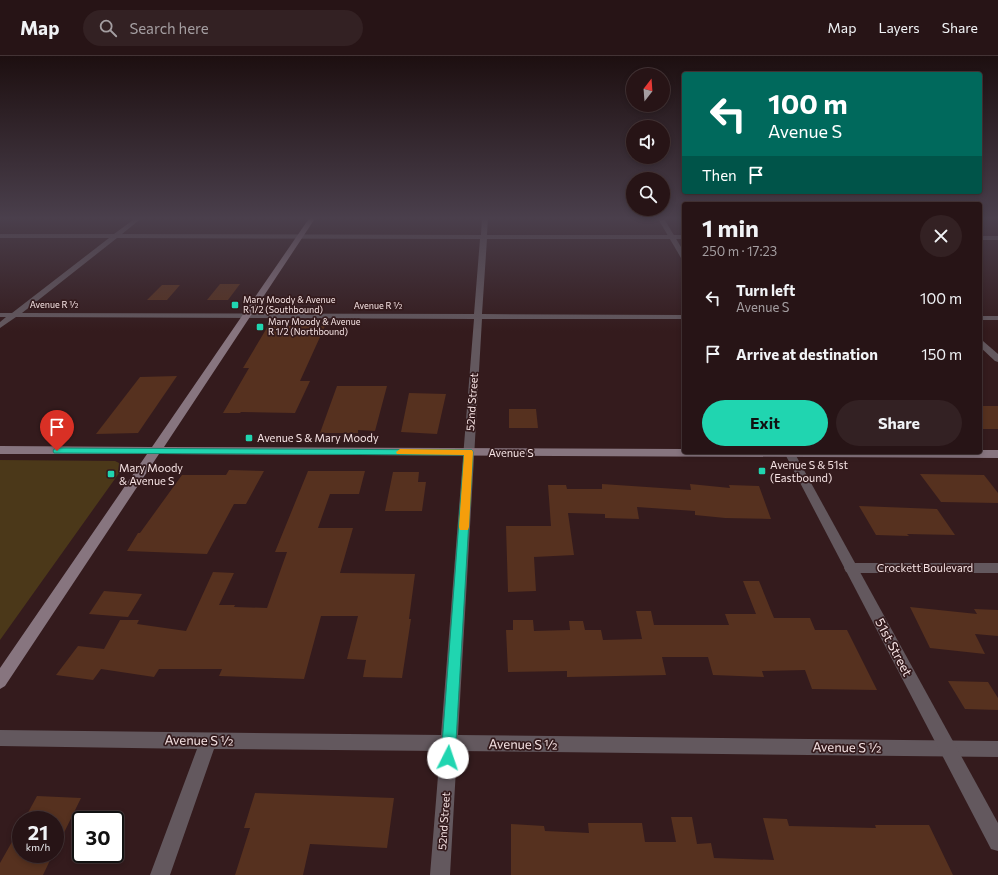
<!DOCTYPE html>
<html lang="en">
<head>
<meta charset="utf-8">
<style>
  body { margin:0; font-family:Commissioner,sans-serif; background:#332123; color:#f1f3f6; height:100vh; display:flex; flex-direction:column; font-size:15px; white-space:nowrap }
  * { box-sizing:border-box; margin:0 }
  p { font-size:13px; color:#a49ea1 }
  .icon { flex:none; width:22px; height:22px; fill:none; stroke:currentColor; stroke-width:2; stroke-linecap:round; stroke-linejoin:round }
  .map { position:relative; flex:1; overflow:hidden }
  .panel { position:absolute; left:682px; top:146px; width:300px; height:252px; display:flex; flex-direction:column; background:#271416; border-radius:4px; box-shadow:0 2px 6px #0003,0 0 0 1px #433335 }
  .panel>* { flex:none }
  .banner { position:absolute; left:682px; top:16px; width:300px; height:122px; border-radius:4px; box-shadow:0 2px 6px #0003,0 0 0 1px #433335; background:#00695c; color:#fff; overflow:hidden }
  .needle { width:26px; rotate:17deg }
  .tools { position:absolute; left:626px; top:12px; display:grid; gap:8px }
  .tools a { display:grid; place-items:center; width:44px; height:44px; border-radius:50%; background:#271416; box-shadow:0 2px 6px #0003,0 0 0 1px #433335; font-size:20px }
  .speed { position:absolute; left:12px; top:755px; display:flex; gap:8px; font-size:20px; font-weight:700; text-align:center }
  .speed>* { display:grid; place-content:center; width:52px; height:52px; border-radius:50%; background:#271416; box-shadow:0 2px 6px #0003,0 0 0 1px #433335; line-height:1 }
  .speed small { font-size:10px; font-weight:400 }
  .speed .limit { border:2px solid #111; border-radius:6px; background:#fff; color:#111 }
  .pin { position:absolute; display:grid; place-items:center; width:34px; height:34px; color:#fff; margin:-41px -17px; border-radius:50% 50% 50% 0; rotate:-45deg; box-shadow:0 0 4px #0007 }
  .pin .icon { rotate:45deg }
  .me { position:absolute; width:44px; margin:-22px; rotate:4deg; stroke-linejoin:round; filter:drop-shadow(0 0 3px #0008) }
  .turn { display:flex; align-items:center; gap:14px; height:84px; padding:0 20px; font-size:18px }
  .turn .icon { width:52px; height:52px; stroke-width:2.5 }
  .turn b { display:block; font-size:28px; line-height:34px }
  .then { display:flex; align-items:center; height:38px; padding:0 20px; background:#0003; gap:8px; font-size:15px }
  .round { display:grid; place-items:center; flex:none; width:42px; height:42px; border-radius:21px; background:#332123 }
  .head { display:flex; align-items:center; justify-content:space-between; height:68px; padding:0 20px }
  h1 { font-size:24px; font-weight:700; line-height:30px }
  .cta { display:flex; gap:8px; margin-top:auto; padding:8px 20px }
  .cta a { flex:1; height:46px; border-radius:24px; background:#20d5b0; color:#111; font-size:16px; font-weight:700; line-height:46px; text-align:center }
  .cta a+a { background:#332123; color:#f1f3f6 }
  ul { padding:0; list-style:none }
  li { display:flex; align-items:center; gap:12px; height:56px; padding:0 20px }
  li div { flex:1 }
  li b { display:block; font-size:15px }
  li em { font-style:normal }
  header { display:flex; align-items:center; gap:24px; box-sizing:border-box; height:56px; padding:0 20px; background:#271416; border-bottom:1px solid #433335 }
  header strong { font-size:19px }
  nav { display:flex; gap:22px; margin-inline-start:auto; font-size:14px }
  .search { width:280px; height:36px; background:#332123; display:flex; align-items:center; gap:10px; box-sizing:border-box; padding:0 14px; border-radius:22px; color:#a49ea1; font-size:15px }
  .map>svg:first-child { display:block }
</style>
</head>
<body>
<header>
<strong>Map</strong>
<div class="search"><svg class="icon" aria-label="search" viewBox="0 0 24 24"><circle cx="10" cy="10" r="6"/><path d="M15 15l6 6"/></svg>Search here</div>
<nav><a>Map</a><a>Layers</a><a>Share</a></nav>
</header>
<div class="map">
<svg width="998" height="819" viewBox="0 0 998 819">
  <rect width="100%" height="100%" fill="#341b1d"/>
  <!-- green -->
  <polygon fill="#4b3819" points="0,404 115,405 121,408 122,413 0,584"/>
  <!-- building -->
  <g fill="#56311f">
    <polygon points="220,228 240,228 228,244 207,244"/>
    <polygon points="162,229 180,229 167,244 147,244"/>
    <polygon points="268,270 325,270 300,325 310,325 295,357 241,356 240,357 223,357 249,312 243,312"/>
    <polygon points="177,320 138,377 96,378 140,321"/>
    <polygon points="337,330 387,330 375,375 358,374 358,377 320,377"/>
    <polygon points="409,337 446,338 437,378 401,376"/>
    <rect x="980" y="350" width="18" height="23"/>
    <polygon points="509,353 536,353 538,372 509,372"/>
    <polygon points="229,414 264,415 246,448 234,448 207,498 127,495 138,477 140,477 182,419 226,419"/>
    <polygon points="308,415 365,415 359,438 330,438 318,472 353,472 340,517 415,518 409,563 411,563 402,622 363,621 366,604 347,603 358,560 321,560 304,623 219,620 222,613 159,613 154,621 101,613 93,624 56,619 78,590 104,593 120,564 139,564 137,568 186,575 213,516 234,517 219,549 235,549 234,551 267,552 287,496 275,496"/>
    <polygon points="393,416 419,416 418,426 426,426 422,455 385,455"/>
    <polygon points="920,418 984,419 998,437 998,447 941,446"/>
    <polygon points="602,428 691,434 690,428 730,432 729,429 759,430 771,463 725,462 695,459 695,455 637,451 639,463 605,462 605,458 568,457 574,499 534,501 536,535 508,536 506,470 551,470 548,429 566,429 567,433 602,433"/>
    <polygon points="859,450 937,453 955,479 907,478 909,480 876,479"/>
    <polygon points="743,525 759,525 774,562 810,562 815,574 847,574 877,634 812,633 805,614 762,615 764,621 713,619 708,601 662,601 666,619 567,621 567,615 508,616 506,574 513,574 513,564 533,564 534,575 570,574 569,565 583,565 585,574 601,574 603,584 642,583 636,555 651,555 654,569 729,569 725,558 756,558"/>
    <polygon points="104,535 142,538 128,561 89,558"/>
    <polygon points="910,551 977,558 974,553 998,554 998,580 975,578 985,598 930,592"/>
    <polygon points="948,625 988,626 998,642 998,654 965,653"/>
    <polygon points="255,737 394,742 387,792 310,788 303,819 235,819 250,772 244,772"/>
    <polygon points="37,740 81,742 55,795 55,764 24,764"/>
    <polygon points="671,761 692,761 697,788 711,787 714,802 774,804 763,762 787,763 789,770 876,772 875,769 929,769 953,819 511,819 511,768 544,770 545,775 589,777 588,767 642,767 645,786 676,786"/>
    <polygon points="21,770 21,798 53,798 43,819 0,819 0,807"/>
  </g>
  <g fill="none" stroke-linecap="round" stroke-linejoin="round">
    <!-- minor -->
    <g fill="#63585e" fill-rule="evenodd">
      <path d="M137,161H143L122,178L481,179L482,161H488L487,179H684V183H487L482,258L684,259V263H482L458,679L998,685V701L457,695L450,819H430L440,695L214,693L170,819H150L197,693L0,690V674L441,679L474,263L16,261L0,272V266L6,261H0V257H12L109,182H0V178H114ZM117,182L480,183L474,258L22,257Z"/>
      <rect x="980" y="180" width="18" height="4"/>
      <rect x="980" y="260" width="18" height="4"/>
      <polygon points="980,284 983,285 998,298 998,306 995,305 980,291"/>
      <polygon points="851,507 998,507 998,517 851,517 846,516 844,512 846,508"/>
    </g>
    <!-- tertiary -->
    <g fill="#63585e" fill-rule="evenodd">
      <polygon points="657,161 663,161 684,196 684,204 681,202"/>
      <polygon points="784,396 794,396 998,767 998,795 991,793"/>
    </g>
    <!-- secondary -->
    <polygon fill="#87757f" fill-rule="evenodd" points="310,161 316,161 164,391 684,393 684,396 980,396 980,394 998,394 998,402 159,398 5,630 0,633 0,612 147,398 0,398 0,390 152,391"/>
  </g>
  <!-- sky -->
  <linearGradient id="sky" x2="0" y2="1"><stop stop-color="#1d0f10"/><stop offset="0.59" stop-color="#4a3f4c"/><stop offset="1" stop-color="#4a3f4c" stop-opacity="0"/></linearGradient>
  <rect width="998" height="275" fill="url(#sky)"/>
  <!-- route -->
  <polygon fill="#20d5b0" stroke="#158a72" points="57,392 472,394 473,396 455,702 453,707 448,709 443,707 441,702 464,399 54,397 53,395 54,393"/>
  <!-- slow -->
  <polygon fill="#f59e0b" points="400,393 472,394 473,396 469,471 468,474 460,474 459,471 464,399 397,398 396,396"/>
  <!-- markers -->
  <g fill="#20d5b0" stroke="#341b1d" stroke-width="1.5">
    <rect x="231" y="245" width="8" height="8" rx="2"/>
    <rect x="256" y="267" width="8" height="8" rx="2"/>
    <rect x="245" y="378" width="8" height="8" rx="2"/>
    <rect x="758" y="411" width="8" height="8" rx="2"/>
    <rect x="107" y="414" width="8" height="8" rx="2"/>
  </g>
  <g text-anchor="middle" stroke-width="3.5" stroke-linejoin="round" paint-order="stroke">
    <!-- far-poi labels -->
    <g font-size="9" fill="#f7e4e5" stroke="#341b1d" text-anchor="start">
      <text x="243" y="247">Mary Moody &amp; Avenue<tspan x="243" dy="10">R 1/2 (Southbound)</tspan></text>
      <text x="268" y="269">Mary Moody &amp; Avenue<tspan x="268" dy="10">R 1/2 (Northbound)</tspan></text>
    </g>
    <!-- far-street labels -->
    <g font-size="9" fill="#f7e4e5" stroke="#341b1d">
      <text x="54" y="252">Avenue R ½</text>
      <text x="378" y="253">Avenue R ½</text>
    </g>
    <!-- street labels -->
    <g font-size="11" fill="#f7e4e5" stroke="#341b1d">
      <text transform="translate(472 346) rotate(-86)" y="4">52nd Street</text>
      <text x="511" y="401">Avenue S</text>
      <text x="925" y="516">Crockett Boulevard</text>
      <text transform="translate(444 765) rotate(-86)" y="4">52nd Street</text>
    </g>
    <!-- poi labels -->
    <g font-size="11" fill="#f7e4e5" stroke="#341b1d" text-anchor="start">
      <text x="257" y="386">Avenue S &amp; Mary Moody</text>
      <text x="770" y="413">Avenue S &amp; 51st<tspan x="770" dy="13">(Eastbound)</tspan></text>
      <text x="119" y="416">Mary Moody<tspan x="119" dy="13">&amp; Avenue S</tspan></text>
    </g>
    <!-- near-street labels -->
    <g font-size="13" fill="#f7e4e5" stroke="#341b1d">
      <text transform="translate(894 591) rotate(62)" y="5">51st Street</text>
      <text transform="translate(199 684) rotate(1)" y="5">Avenue S ½</text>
      <text transform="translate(523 688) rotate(1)" y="5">Avenue S ½</text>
      <text transform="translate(847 691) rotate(1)" y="5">Avenue S ½</text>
    </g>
  </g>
</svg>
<div class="tools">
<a><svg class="needle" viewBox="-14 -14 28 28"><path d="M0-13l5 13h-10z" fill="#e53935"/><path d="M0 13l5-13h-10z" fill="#a49ea1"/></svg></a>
<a><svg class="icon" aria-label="sound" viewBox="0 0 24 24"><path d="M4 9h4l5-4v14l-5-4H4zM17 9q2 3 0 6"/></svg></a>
<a><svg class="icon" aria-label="search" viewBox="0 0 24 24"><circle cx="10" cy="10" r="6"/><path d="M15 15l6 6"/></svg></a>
</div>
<div class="speed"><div>21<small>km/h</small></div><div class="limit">30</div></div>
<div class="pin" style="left:57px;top:395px;background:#d93025"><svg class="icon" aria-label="arrive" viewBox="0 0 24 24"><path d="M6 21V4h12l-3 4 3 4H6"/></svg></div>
<svg class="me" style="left:448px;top:702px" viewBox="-20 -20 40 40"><circle r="19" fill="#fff"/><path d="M0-13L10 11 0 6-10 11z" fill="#20d5b0"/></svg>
<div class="banner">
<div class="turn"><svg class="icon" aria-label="left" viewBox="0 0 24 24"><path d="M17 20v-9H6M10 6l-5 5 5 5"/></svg><div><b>100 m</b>Avenue S</div></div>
<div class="then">Then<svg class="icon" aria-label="arrive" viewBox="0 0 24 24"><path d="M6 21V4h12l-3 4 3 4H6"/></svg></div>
</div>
<section class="panel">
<div class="head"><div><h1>1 min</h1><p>250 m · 17:23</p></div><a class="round"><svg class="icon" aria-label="close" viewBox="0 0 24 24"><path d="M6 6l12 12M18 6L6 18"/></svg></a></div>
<ul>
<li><svg class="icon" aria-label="left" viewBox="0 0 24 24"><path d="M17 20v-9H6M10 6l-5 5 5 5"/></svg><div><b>Turn left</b><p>Avenue S</p></div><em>100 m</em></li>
<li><svg class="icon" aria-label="arrive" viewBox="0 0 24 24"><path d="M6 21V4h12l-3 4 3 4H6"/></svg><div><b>Arrive at destination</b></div><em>150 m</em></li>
</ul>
<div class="cta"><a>Exit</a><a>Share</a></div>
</section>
</div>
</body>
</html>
